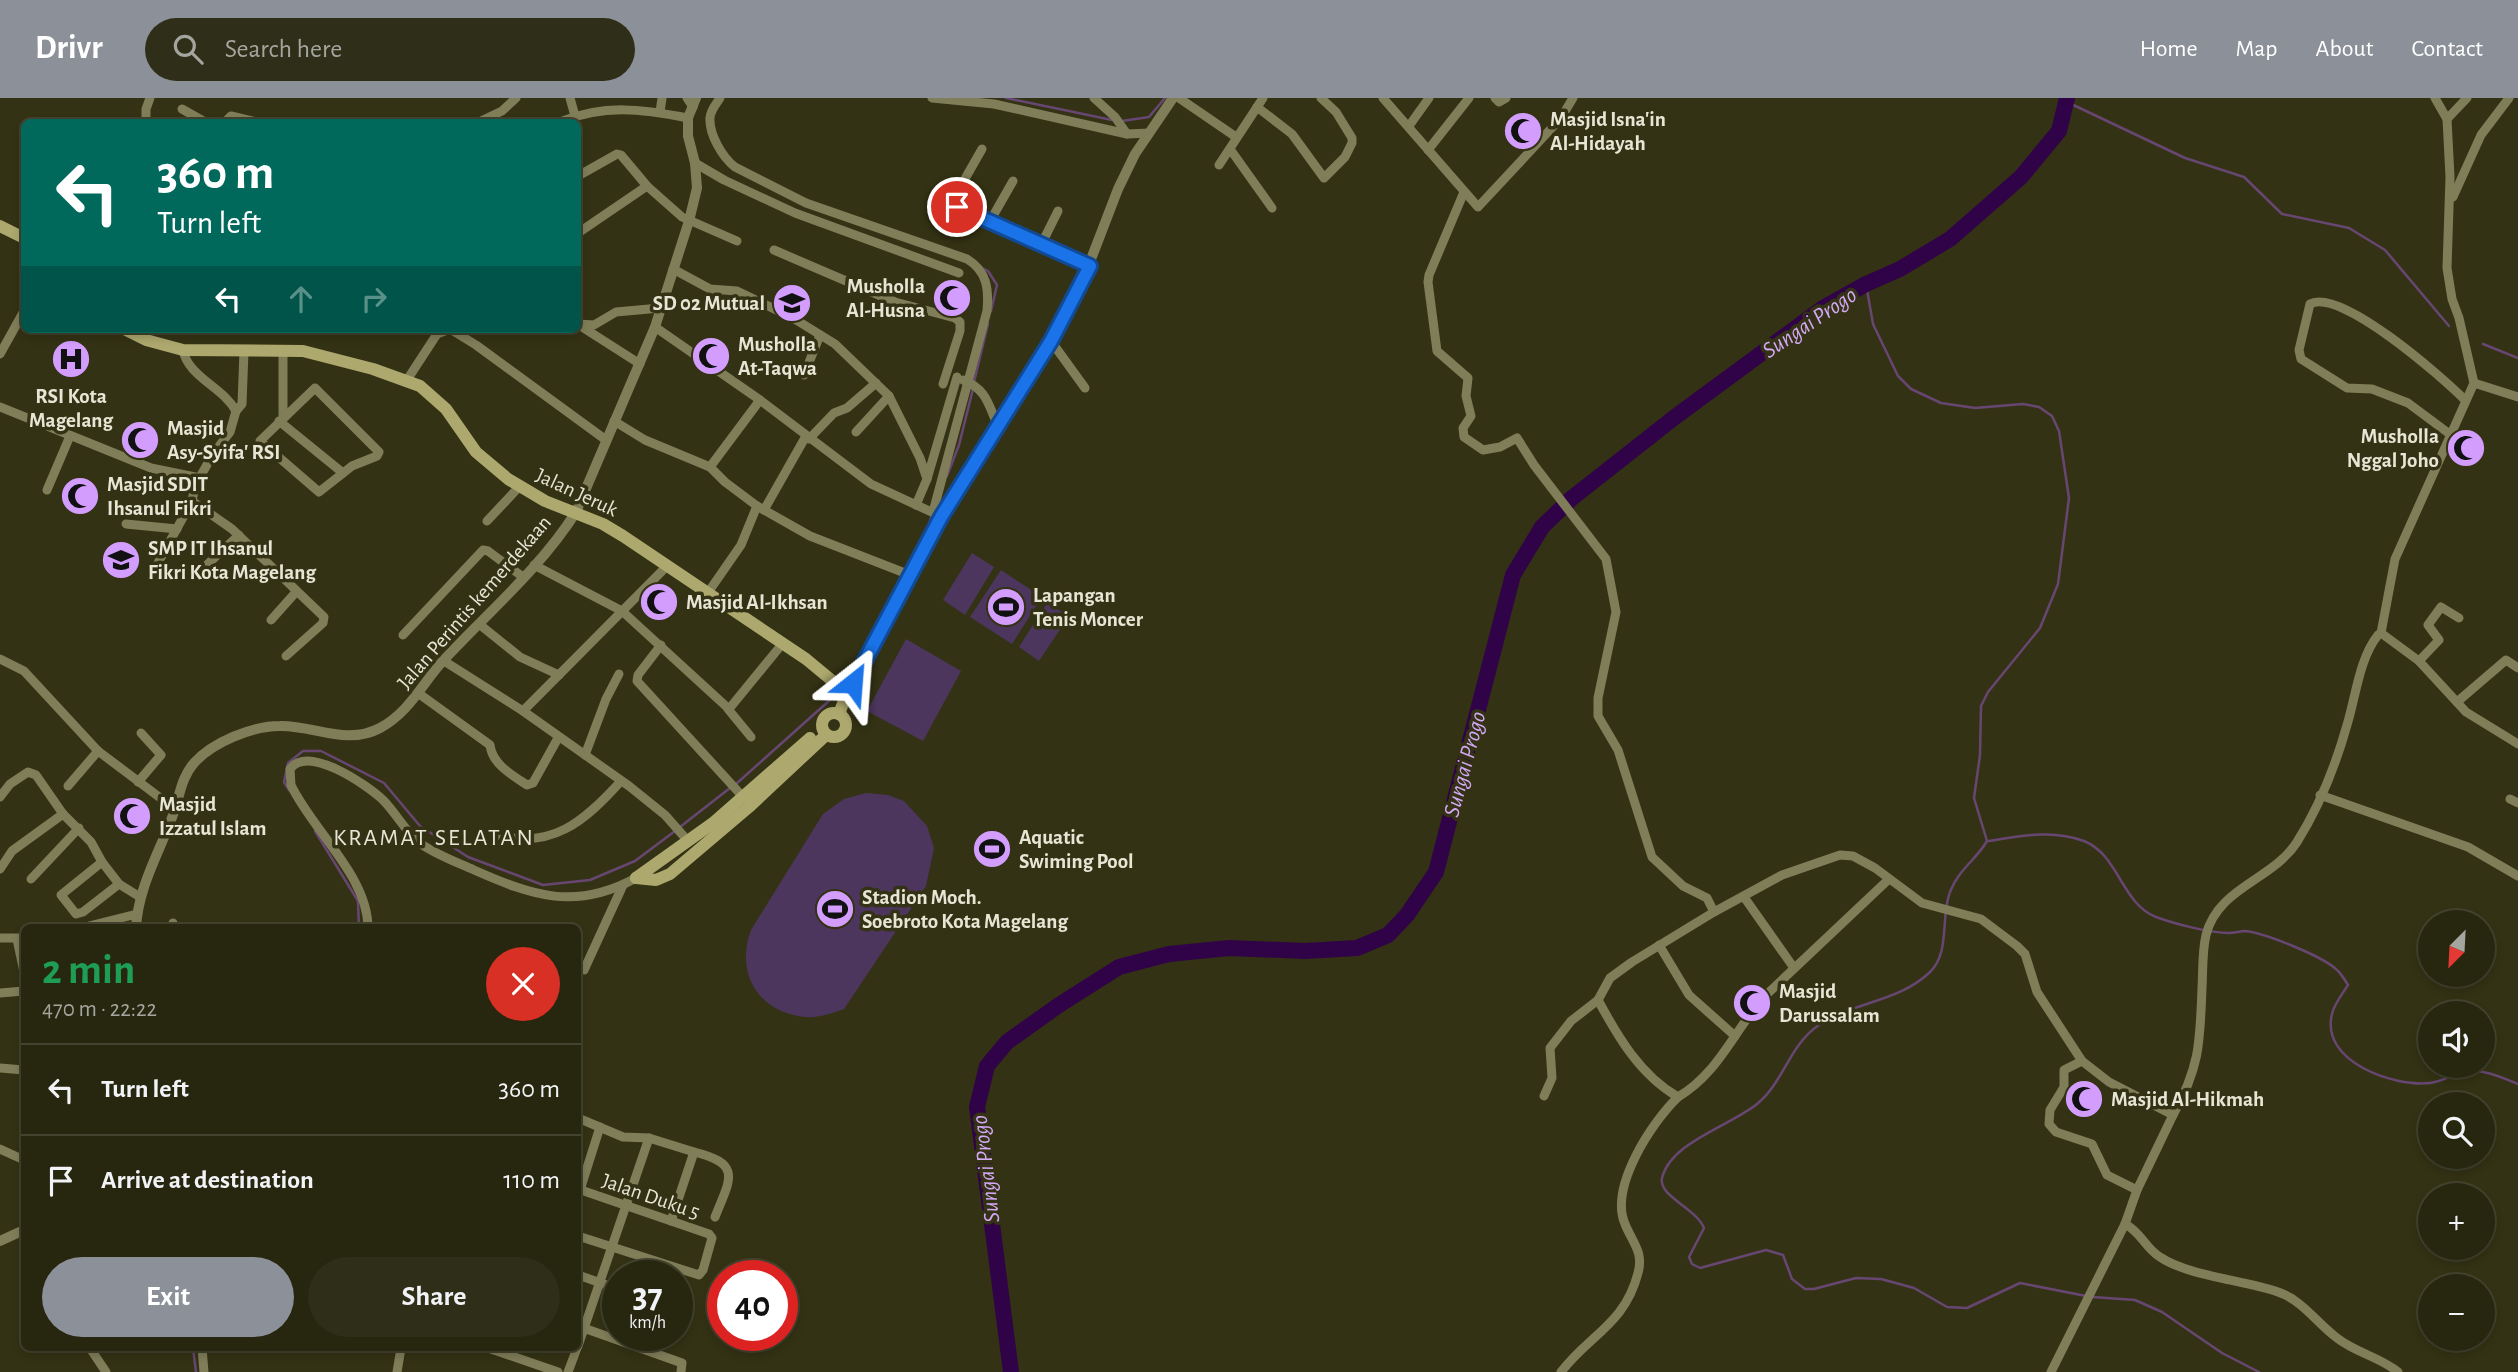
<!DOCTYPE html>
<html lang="en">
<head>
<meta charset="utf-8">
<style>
  body { margin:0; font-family:"Alegreya Sans",sans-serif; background:#2f2e18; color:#f1f3f6; height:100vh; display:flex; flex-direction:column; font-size:26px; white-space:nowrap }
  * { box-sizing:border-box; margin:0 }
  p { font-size:23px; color:#a4a59e }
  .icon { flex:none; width:38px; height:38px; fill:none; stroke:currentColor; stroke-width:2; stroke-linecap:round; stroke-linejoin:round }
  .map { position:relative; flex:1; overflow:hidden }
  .drawer { position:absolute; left:21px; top:826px; width:560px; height:427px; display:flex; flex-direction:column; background:#27260f; border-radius:10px; box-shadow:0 4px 10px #0003,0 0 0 2px #43432f }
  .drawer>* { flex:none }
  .banner { position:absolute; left:21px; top:21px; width:560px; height:214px; border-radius:10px; box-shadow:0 4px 10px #0003,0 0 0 2px #43432f; background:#00695c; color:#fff; overflow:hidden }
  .needle { width:46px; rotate:204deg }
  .tools { position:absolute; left:2418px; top:812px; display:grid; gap:14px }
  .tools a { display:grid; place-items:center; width:77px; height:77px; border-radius:50%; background:#27260f; box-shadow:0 4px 10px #0003,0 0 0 2px #43432f; font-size:35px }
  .speed { position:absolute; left:602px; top:1162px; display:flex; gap:14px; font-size:35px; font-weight:700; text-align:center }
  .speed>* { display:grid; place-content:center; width:91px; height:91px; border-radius:50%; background:#27260f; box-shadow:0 4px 10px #0003,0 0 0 2px #43432f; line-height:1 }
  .speed small { font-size:18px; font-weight:400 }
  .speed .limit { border:10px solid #d22; background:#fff; color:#111 }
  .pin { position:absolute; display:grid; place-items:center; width:60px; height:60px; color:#fff; margin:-30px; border:4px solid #fff; border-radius:50%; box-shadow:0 2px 7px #0007 }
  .me { position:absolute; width:77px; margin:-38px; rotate:28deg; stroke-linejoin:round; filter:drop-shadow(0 0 5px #0008) }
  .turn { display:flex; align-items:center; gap:24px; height:147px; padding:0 21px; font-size:32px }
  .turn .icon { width:91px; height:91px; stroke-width:2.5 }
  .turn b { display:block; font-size:49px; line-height:60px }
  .lanes { display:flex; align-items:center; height:66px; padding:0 21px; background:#0003; justify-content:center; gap:35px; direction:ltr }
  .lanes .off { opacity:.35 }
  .round { display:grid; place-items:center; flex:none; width:74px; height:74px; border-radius:37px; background:#2f2e18 }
  .headline { display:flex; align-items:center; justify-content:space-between; height:119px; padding:0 21px }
  h1 { font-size:42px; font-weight:700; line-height:52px; color:#1e9e55 }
  .primary-button { display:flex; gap:14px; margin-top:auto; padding:14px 21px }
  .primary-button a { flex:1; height:80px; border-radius:42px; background:#8c9099; color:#fff; font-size:28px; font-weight:700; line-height:80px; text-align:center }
  .primary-button a+a { background:#2f2e18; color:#f1f3f6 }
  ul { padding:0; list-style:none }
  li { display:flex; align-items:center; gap:21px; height:91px; padding:0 21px; border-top:2px solid #43432f }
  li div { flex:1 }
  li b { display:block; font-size:26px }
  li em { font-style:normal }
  header { display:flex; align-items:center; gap:42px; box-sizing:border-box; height:98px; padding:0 35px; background:#8c9099; color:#fff }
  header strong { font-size:33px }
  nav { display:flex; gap:38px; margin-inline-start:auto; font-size:24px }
  .search { width:490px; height:63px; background:#2f2e18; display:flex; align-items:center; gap:18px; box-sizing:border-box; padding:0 24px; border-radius:38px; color:#a4a59e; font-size:26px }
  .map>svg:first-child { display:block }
</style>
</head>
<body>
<header>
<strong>Drivr</strong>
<div class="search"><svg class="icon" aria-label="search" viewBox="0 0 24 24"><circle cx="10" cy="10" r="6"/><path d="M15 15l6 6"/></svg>Search here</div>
<nav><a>Home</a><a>Map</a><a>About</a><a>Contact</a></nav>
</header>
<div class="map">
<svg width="2518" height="1274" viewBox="0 0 2518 1274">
  <rect width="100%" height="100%" fill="#343214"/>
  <!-- green -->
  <g fill="#4c365e">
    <polygon points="972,455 994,469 965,517 943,502"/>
    <polygon points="1001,472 1042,499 1012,546 970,519"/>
    <polygon points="1047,505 1069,518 1039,563 1019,549"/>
    <polygon points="906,541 961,573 923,643 867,613"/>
    <path d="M866,695L888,697L904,703L927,728L934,750L926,788L844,911C832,915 820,920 806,919C758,915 735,875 751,832L823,716L844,701Z"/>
  </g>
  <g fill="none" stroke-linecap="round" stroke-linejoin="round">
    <!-- stream -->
    <g stroke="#674772" stroke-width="2.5">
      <polyline points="1006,0 1112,22"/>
      <polyline points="2067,4 2185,60 2244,79 2282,116 2349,130 2385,152 2449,228"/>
      <polyline points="1122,23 1149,19 1165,0"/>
      <polyline points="982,170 988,173 997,187 991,213"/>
      <path d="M1866,186L1873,226L1898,278L1911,291L1941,305L1975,310L2023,306L2039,309L2052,318L2059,333L2069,400L2058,486L2040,530L1988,594L1981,608L1980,657L1974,700L1987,743C1976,762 1958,772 1950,794C1940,819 1951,855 1929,875C1898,904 1853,904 1819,927C1789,947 1784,984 1757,1006C1730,1028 1671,1044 1662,1080C1658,1098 1696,1110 1704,1130L1689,1159L1692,1166L1700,1170L1766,1152L1783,1157L1792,1181L1805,1191H1814L1856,1180L1881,1181L1914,1190L1947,1209L1967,1210L2020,1185L2086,1198"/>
      <polyline points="2483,246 2518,260"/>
      <polyline points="974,284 988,226"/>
      <polyline points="947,378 959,347 973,291"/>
      <polyline points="924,441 932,417"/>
      <polyline points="736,686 840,593"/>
      <polyline points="289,692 284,684 288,665 303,653 321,653 384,685 420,728 468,759 543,787 590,782 635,763 675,733"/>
      <polyline points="680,729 730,690"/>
      <polyline points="315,733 358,803 359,830"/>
      <path d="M1989,743C2020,738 2053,731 2084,743C2119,757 2121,805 2156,819C2175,826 2210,835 2229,835C2235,835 2240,833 2245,833C2265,835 2325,859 2338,873C2342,877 2345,882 2348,887C2343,895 2334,906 2332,916C2320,964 2394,989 2430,985C2447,983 2459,971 2477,973C2491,974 2505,981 2518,986"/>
      <polyline points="2093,1199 2135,1202 2162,1214 2222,1255 2259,1274"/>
      <polyline points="193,1250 196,1274"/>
    </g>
    <!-- river -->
    <polyline stroke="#300348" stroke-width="16" points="1011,1274 977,1009 987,968 1007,944 1059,907 1119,869 1169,856 1229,850 1305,853 1357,850 1388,837 1407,817 1436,774 1513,477 1542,429 1572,400 1675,319 1823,210 1866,186 1900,171 1950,141 2021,79 2059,33 2067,0"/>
    <!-- minor -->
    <g stroke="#807d59" stroke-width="9">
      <polyline points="570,0 575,18"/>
      <polyline points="687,0 693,9"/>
      <path d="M720,0C716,6 710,13 710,20C709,36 722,59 735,69L806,105L967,161C987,173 989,191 987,213L933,414"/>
      <polyline points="932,0 994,6 1127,36 1149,35"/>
      <polyline points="1094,0 1115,19 1127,36"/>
      <polyline points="1179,0 1236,39"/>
      <polyline points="1383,0 1478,109 1561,20 1573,0"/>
      <polyline points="1495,0 1499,4 1506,0"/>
      <polyline points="2435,0 2447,21 2467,0"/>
      <polyline points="1257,9 1292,36 1324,80 1345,59 1352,45 1352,40 1336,14 1321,0"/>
      <polyline points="182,11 205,24"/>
      <polyline points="660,14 662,0"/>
      <polyline points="146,24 146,11 150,0"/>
      <polyline points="225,24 231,18 256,24"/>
      <polyline points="479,24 502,13 516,0"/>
      <path d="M560,24C604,6 642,11 688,20"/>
      <polyline points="1409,28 1429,0"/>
      <polyline points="982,51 954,100 953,105 957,109 1090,168"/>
      <polyline points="1230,51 1272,110"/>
      <polyline points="1428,52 1469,0"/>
      <polyline points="695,65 724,82 795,115 959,175"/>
      <polyline points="1219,67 1263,0"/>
      <polyline points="578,78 617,56 621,57 647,88 682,119 737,143"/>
      <polyline points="1464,94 1429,177 1428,184 1437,253 1468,280 1466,298 1471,318 1463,330 1464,339 1483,352 1500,349 1517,340 1534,367 1606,461 1616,514 1598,600 1598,618 1618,652 1652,759 1683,788 1707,800 1714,814"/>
      <polyline points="2453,99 2481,37 2509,0"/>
      <polyline points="989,125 1013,83"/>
      <polyline points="578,135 647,88"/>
      <polyline points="1041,147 1058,113"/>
      <polyline points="774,152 895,204 955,220 960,224 960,233 943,286"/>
      <polyline points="673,171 710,191 737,193 793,220 835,246 889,298 920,360 927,381 916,407"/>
      <polyline points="578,226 594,227 616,214 660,210"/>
      <polyline points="579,227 640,266"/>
      <polyline points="655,229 760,302 871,386 938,417"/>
      <polyline points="1051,243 1085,290"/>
      <polyline points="283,252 283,319"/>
      <polyline points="0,256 24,213"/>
      <polyline points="804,277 820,237"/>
      <polyline points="407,282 437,236 450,231 476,247 606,342"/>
      <path d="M963,282C986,291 988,305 997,326"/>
      <polyline points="2474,285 2518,299"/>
      <polygon points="315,290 379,354 377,358 352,368 319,394 260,343"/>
      <polyline points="0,309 151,370 200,380"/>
      <polyline points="236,313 242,306 244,253"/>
      <polyline points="279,323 343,375"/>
      <polyline points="614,323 645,342 710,369 725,384 757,408 810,438 910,477"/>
      <polyline points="856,334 889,298"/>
      <path d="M2451,337L2408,305L2372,291L2347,290L2301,261L2299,252L2310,206C2340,189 2442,279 2465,302"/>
      <polyline points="809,341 834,315 847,310 876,285"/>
      <polyline points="710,369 760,302"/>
      <polyline points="927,381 957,279"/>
      <polyline points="47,392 70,338"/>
      <polyline points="192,403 232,431 324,519 323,525 286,558"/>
      <polyline points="764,412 806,338"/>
      <polyline points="487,423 519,389"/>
      <polyline points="126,426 177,431"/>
      <path d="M158,465L192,403L195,388L213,356L230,334L236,313C223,289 188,279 183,252"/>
      <polyline points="534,467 622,513 729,611 783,545"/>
      <polyline points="197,476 239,437"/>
      <polyline points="707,496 741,447 757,408"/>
      <polyline points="271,522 296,494"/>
      <polyline points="479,526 520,559 559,577"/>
      <polyline points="2381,535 2395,461 2474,285 2459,220 2452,201 2447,170 2450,79 2447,21"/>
      <polyline points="403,537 483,452 488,453 523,479"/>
      <polyline points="661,547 638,577 637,583 744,700"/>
      <polyline points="0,561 24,573 98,653 175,711"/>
      <polyline points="444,563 523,613 629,688 665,717 688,743"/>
      <polyline points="2419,563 2439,542 2428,527 2441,509 2459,520"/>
      <path d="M418,595L490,647C492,666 512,677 527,687L533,685L558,640"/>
      <polyline points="2457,604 2506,562 2518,570"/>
      <polyline points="728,611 751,639"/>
      <polyline points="523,613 666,469"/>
      <polyline points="585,657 606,601 619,576"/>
      <polyline points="138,684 161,657 141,635"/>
      <polyline points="68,688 98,653"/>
      <polyline points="2320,697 2468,749 2518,778"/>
      <polyline points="0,699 10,686 28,674 36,677 63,716 91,744 102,764 119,786"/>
      <polyline points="2510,701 2518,705"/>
      <path d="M494,736C551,753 585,723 621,683"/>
      <polyline points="102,764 61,797 76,816 83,814 119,786 140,799"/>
      <polyline points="0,771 12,753 63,716"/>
      <polyline points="31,781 79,730"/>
      <path d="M1889,781L1765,898C1734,932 1719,975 1678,999C1640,977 1618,939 1598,902L1610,880L1632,864L1714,814L1782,777L1840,757L1853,758L1875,770L1922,805L1981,821L2017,848L2025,856L2037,894L2082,963L2109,984L2173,1017L2137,1092L2125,1126C2142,1135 2145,1150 2160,1159C2188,1178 2244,1182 2278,1194C2302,1202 2317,1225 2337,1240C2356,1255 2380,1259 2398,1274"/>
      <polyline points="1744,799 1794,870"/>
      <polyline points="173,825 173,830"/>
      <polyline points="81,830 137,816"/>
      <path d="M368,830C368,778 312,732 291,687L290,671C308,646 367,687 383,702C397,716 405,734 421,746C437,757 456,764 474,772C533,798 575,813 636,780"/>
      <polyline points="0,840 24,840"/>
      <polyline points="17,841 24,874"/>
      <polyline points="1659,847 1689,897 1735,938"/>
      <polyline points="584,872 623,787"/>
      <polyline points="0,895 24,893"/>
      <polyline points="2082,963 2064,972 2064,989 2050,1012 2049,1026 2056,1034 2092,1046 2107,1077 2137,1092"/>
      <polyline points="0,970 24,972"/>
      <polyline points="1544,998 1552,980 1550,950 1571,923 1598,902"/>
      <path d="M2173,1017C2200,969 2200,944 2202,890C2203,873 2202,854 2206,837C2218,789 2273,782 2297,744C2319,709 2336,666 2347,627C2356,598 2359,561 2378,537L2381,535L2419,563L2466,614L2518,646"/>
      <polyline points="578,1020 623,1039 649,1040 694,1054 671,1123"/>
      <polyline points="0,1051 24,1062"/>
      <path d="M694,1054C743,1066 730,1081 715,1119"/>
      <polyline points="578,1091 709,1136 712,1140 703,1172 699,1177 578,1138"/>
      <polyline points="580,1092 600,1029"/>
      <polyline points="578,1177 618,1191"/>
      <polyline points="578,1228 682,1265 681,1274"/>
      <polyline points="578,1248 649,1040"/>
      <polyline points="90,1250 106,1274"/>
      <polyline points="202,1250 204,1274"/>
      <polyline points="488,1250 558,1274"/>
      <polyline points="397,1274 401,1250"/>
      <polyline points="568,1274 577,1250"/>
      <path d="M1561,1274C1589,1237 1625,1226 1638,1175C1644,1154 1632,1144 1625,1126C1609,1089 1652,1024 1678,999"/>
      <polyline points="2051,1274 2125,1126"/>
    </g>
    <!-- tertiary -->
    <g stroke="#807d59" stroke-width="10">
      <polyline points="847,595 941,419 1078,195 1118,91 1135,56 1173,0"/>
      <path d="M136,830C138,788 161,752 174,714C180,697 181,680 194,665C213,644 252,628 280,628C313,627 347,648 380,630C408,615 421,588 441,565C486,516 540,471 576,414L655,229L689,123L697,90L695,65L688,38V20L696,0"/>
      <polyline points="0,1143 24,1132"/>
    </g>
    <!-- secondary -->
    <g stroke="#ada86d" stroke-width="12">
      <polyline points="0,128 24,140"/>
      <polyline points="124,231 146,242 183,252 303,253 373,271 420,288 446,311 476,354 508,381 545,403 603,426 623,438 806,561 847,595 839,616"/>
      <circle cx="834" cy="627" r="12"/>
      <polyline points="636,780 656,782 670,776 749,709 826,637"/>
      <polyline points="636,780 713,725 810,640"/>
    </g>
  </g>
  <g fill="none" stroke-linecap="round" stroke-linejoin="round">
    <!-- route casing -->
    <g stroke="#114b97" stroke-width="18">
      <polyline id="route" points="853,585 941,419 1051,243 1090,168 957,109"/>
    </g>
    <!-- route -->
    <use href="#route" stroke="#1a73e8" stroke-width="12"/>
  </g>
  <!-- icons -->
  <defs>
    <g id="mosque-disc" transform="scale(2.0125)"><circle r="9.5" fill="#d29dfd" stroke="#343214"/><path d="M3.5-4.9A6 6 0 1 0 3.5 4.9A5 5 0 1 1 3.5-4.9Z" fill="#111"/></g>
    <g id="school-disc" transform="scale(2.0125)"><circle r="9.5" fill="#d29dfd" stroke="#343214"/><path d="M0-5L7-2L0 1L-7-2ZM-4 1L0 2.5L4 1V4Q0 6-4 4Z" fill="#111"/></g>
    <g id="hospital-disc" transform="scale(2.0125)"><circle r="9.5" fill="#d29dfd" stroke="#343214"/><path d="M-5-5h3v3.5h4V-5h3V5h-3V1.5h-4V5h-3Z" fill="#111"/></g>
    <g id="stadium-disc" transform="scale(2.0125)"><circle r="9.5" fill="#d29dfd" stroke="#343214"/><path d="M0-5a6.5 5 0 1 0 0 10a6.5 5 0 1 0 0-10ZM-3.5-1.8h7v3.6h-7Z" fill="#111"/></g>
  </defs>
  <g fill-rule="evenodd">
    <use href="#mosque-disc" x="1523" y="33"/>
    <use href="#mosque-disc" x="952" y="200"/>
    <use href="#school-disc" x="792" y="205"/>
    <use href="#mosque-disc" x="711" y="258"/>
    <use href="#hospital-disc" x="71" y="261"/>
    <use href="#mosque-disc" x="140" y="342"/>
    <use href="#mosque-disc" x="2466" y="350"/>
    <use href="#mosque-disc" x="80" y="398"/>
    <use href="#school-disc" x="121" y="462"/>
    <use href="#mosque-disc" x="659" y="504"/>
    <use href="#stadium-disc" x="1006" y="509"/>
    <use href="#mosque-disc" x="132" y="718"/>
    <use href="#stadium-disc" x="992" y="751"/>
    <use href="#stadium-disc" x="835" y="811"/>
    <use href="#mosque-disc" x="1752" y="905"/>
    <use href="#mosque-disc" x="2084" y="1001"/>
  </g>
  <g text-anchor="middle" stroke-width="7" stroke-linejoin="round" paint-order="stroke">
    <!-- poi labels -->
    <g font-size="21" font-weight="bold" fill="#e7e6d5" stroke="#343214" text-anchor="start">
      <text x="1550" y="28">Masjid Isna'in<tspan x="1550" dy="24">Al-Hidayah</tspan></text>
      <text x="925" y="195" text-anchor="end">Musholla<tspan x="925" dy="24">Al-Husna</tspan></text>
      <text x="765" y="212" text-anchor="end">SD 02 Mutual</text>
      <text x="738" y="253">Musholla<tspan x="738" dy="24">At-Taqwa</tspan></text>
      <text x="71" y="305" text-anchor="middle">RSI Kota<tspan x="71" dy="24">Magelang</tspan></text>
      <text x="167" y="337">Masjid<tspan x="167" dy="24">Asy-Syifa' RSI</tspan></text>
      <text x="2439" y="345" text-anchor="end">Musholla<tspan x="2439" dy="24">Nggal Joho</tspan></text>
      <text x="107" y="393">Masjid SDIT<tspan x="107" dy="24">Ihsanul Fikri</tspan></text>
      <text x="148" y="457">SMP IT Ihsanul<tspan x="148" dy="24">Fikri Kota Magelang</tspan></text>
      <text x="1033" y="504">Lapangan<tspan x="1033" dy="24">Tenis Moncer</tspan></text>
      <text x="686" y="511">Masjid Al-Ikhsan</text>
      <text x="159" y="713">Masjid<tspan x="159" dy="24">Izzatul Islam</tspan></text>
      <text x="1019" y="746">Aquatic<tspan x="1019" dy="24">Swiming Pool</tspan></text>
      <text x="862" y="806">Stadion Moch.<tspan x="862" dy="24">Soebroto Kota Magelang</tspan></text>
      <text x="1779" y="900">Masjid<tspan x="1779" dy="24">Darussalam</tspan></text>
      <text x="2111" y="1008">Masjid Al-Hikmah</text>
    </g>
    <!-- street labels -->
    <g font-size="21" fill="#e7e6d5" stroke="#343214">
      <text transform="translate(577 394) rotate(25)" y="7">Jalan Jeruk</text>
      <text transform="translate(474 504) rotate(-49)" y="7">Jalan Perintis kemerdekaan</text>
      <text transform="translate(651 1098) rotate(19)" y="7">Jalan Duku 5</text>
    </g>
    <!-- water labels -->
    <g font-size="23" font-style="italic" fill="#d4a9f8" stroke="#343214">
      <text transform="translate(1809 224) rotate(-34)" y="8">Sungai Progo</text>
      <text transform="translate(1464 666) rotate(-75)" y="8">Sungai Progo</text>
      <text transform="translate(985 1071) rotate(-97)" y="8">Sungai Progo</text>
    </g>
    <!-- quarter labels -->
    <g font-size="24" letter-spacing="2" fill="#e7e6d5" stroke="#343214">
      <text x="434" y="747">KRAMAT SELATAN</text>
    </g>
  </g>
</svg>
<div class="tools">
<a><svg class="needle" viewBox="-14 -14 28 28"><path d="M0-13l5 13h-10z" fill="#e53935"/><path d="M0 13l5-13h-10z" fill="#a4a59e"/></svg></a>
<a><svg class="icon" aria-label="sound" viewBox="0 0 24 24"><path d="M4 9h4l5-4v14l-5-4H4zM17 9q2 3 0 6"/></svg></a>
<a><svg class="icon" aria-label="search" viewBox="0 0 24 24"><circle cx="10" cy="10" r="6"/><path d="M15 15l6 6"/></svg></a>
<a>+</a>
<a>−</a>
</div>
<div class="speed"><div>37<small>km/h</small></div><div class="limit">40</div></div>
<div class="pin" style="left:957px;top:109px;background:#d93025"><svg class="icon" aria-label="arrive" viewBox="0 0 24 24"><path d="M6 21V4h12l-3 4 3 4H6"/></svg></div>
<svg class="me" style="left:853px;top:585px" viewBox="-20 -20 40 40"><path d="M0-17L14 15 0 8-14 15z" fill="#1a73e8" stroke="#fff" stroke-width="4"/></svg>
<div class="banner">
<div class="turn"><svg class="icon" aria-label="left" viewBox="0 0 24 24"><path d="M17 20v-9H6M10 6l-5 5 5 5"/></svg><div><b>360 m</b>Turn left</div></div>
<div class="lanes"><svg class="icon" aria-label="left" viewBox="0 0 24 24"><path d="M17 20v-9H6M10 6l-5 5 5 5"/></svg><svg class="icon off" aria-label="ahead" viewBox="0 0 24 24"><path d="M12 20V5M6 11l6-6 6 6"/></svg><svg class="icon off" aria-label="right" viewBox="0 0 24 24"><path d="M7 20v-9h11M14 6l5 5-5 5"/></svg></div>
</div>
<section class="drawer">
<div class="headline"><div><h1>2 min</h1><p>470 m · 22:22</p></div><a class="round" style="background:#d93025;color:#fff"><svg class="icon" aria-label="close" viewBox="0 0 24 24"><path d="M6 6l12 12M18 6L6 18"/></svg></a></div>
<ul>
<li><svg class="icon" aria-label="left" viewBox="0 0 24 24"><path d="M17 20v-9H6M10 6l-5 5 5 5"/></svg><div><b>Turn left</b></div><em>360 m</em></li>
<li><svg class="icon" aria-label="arrive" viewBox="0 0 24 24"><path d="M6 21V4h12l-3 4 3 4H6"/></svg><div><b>Arrive at destination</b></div><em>110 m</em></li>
</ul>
<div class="primary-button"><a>Exit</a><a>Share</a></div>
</section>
</div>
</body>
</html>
